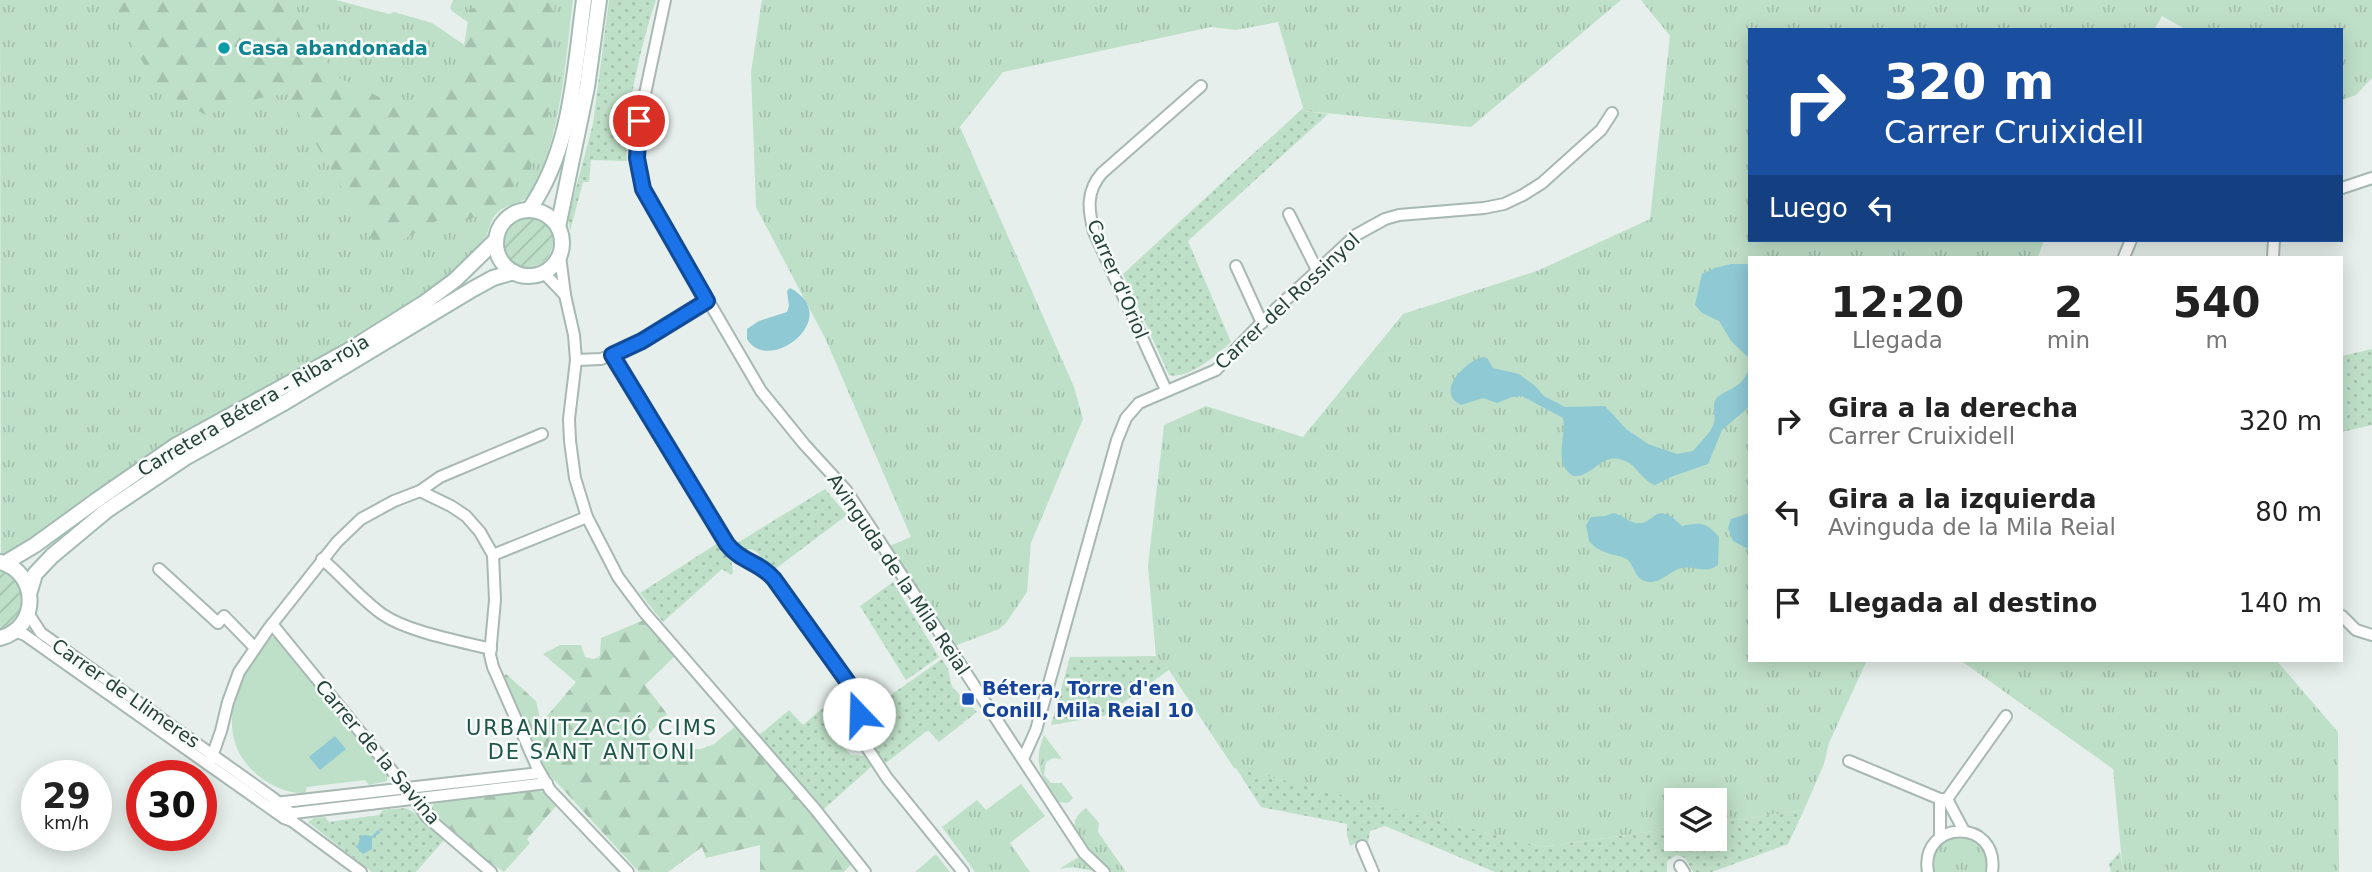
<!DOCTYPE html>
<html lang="es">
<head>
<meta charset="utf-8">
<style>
  body { margin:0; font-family:"DejaVu Sans",sans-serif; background:#f2f2f2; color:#222; height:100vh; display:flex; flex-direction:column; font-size:26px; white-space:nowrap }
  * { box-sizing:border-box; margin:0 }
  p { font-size:23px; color:#767676 }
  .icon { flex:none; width:38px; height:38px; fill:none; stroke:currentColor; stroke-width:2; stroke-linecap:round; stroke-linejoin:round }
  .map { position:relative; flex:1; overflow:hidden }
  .sheet { position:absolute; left:1748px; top:256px; width:595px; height:406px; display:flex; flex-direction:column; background:#fff; border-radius:0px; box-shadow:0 4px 18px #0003 }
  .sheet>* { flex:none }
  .banner { position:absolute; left:1748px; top:28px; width:595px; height:214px; border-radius:0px; box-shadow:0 4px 18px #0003; background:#1a4fa0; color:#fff; overflow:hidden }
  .controls { position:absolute; left:1664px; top:788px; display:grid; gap:14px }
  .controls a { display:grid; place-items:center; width:63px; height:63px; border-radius:0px; background:#fff; box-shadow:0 4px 18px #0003; font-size:35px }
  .speed { position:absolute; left:21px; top:760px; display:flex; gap:14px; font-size:35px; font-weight:700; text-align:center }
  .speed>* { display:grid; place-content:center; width:91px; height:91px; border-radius:50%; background:#fff; box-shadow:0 4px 18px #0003; line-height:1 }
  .speed small { font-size:18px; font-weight:400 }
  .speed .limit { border:10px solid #d22; background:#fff; color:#111 }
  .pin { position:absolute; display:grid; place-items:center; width:60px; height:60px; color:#fff; margin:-30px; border:4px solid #fff; border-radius:50%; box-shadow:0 2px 7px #0007 }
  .me { position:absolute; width:77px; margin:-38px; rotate:339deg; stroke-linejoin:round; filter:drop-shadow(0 0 5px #0008) }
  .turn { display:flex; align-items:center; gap:24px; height:147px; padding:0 21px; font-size:32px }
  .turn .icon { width:91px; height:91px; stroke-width:2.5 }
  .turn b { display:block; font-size:49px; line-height:60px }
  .then { display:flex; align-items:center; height:66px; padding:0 21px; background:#0003; gap:14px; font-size:26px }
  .eta { display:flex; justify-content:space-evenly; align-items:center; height:119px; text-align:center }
  .eta b { font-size:42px; font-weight:700; line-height:49px }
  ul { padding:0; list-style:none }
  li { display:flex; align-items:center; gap:21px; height:91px; padding:0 21px }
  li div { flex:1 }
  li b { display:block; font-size:26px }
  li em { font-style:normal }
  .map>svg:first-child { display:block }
</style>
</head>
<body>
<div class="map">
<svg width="2372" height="872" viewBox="0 0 2372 872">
  <defs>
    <pattern id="grass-tufts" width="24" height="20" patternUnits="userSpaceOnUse" patternTransform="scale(1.75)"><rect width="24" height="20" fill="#bfe0c8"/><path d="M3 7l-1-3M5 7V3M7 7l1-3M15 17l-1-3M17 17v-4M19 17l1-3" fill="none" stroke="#a4c1ad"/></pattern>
    <pattern id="forest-firs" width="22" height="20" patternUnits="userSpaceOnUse" patternTransform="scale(1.75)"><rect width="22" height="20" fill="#bfe0c8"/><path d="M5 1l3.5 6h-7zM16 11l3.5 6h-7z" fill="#a4c1ad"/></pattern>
    <pattern id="park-dots" width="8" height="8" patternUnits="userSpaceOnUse" patternTransform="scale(1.75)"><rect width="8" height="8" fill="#bfe0c8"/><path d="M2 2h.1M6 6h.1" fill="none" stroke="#a4c1ad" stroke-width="1.8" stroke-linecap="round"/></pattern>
    <pattern id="garden-furrows" width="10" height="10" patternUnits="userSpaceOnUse" patternTransform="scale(1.75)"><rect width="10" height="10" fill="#bfe0c8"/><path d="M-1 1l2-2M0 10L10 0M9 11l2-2" fill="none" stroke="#a4c1ad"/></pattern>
  </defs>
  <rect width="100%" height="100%" fill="#e6efeb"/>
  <!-- grass -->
  <g fill="url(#grass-tufts)">
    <path d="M0,0H336L389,14L394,12L432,23L494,65L506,49L452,11L450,8L453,0H573C565,63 562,133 532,191C525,205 509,202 498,212C489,220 490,231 484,240C474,254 451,273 437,283C360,342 270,382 186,431C127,465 73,509 17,549L1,556Z"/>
    <polygon points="762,0 1621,0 1471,127 1304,111 1278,22 1236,30 1211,27 1003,72 960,127 1074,387 1083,419 1031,543 1027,592 1006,623 999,629 952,647 887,547 911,537 826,340 756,207 751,72"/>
    <polygon points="1641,0 2372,0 2372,78 2356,95 2342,100 2342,30 2187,30 2162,16 2154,30 1750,30 1750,240 2044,240 2038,257 1750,257 1750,660 1867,660 1829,743 1824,764 1804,810 1715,823 1715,800 1676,800 1676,828 1542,847 1234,768 1169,670 1156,656 1148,566 1164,425 1206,406 1303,437 1403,314 1537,271 1650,219 1670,36"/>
    <polygon points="1960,660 2276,660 2338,732 2339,872 2123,872 2113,769"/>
    <path d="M1044,735L1062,759L1053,758L1046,762L1044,775L1051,783H1062L1073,798L1068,803L1058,802C1042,777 1032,765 1044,735Z"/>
    <polygon points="1021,784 1045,816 1010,843 1030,872 975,872 942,827 977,800 986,810"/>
    <path d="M1086,808L1099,823L1098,832L1126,872H1111C1097,854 1054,830 1086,808Z"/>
    <path d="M1956,833C1978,839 1991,847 1987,872H1932L1933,849Z"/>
    <polygon points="936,854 950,872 915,872"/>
    <polygon points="1082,855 1099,872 1073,867 1059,869"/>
  </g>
  <!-- forest -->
  <g fill="url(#forest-firs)">
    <path d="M121,0H283L315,40L335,76L417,115C426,88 442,96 451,81C464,60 466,34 469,10L480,5L485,0H555L548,122L529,173C512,180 517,185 506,196C495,206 481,214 468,220L449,214L380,253L287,94L260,98L206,115L158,89L115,13Z"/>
    <polygon points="644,620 676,655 645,685 667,714 648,735 652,744 658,748 701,749 714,744 737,725 794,788 852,863 844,872 760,872 760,845 706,858 702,847 668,872 639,872 547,772 504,676 506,674 536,701 541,723 576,682 543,654 560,645 581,645 585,657 594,659 600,656 601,638"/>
    <polygon points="536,790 550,794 548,796 553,803 557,801 557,805 527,839 530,843 504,872 486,860 431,811 434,802"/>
  </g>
  <!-- park -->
  <g fill="url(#park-dots)">
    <path d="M609,0H656C642,41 623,119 627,161L591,160L589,182H583L570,231L568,218L593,124Z"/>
    <path d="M1303,108L1304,111L1328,114L1188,241L1231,342C1218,354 1188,380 1169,375L1123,274Z"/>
    <polygon points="2372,349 2372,425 2342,432 2342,356"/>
    <path d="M825,489L847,515L774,570L763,565C761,552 752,545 739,552L734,545Z"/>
    <polygon points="718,543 731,558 733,573 731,575 722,569 663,622 640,593"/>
    <polygon points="893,582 939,657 906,680 860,606"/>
    <polygon points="1156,656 1169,670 1104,716 1051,725 1070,657"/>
    <path d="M942,659L948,669L952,687L977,712L939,742L928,730L886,763L875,749C883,736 878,724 865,717V713Z"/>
    <polygon points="845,689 852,702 854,717 843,728 841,744 851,755 866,756 872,766 824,809 758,736 789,710 803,725"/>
    <polygon points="1236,768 1542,847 1676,828 1676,838 1715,838 1715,823 1804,810 1788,844 1712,872 1693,872 1685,858 1677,855 1667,861 1667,872 1495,872 1385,826 1370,831 1368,844 1361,840 1350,846 1347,835 1347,824 1261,807"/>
    <polygon points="406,808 415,813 444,840 416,872 372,872 308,822 314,818 325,817 329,822 379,815 383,810"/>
    <polygon points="2120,852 2123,872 2111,872 2109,864"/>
  </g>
  <!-- garden -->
  <g fill="url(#garden-furrows)">
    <circle cx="528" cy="242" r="25"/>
    <path d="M0,569C32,583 29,617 0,632Z"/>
  </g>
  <!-- pitch -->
  <path fill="#bfe0c8" d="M271,637H274L387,776V781L369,785L365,780L307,787L305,793C290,794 277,788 264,780C221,750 226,703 251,664C257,654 262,644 271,637Z"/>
  <!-- water -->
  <g fill="#8ec9d4">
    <polygon points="1731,264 1750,264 1750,363 1748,357 1731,341 1719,321 1702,313 1695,305 1702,274 1715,268"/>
    <path d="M790,288C845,317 769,376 747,339V329L759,321L787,312L789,306L787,291Z"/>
    <path d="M1483,357L1487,358L1493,368L1519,374L1535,386L1544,396L1565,407L1605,406L1626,429L1648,444L1677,454L1693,451C1699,443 1711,433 1714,423C1716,416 1712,407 1715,401C1720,389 1743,392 1750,366V406L1722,430L1708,464L1671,477L1655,485C1640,480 1637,462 1619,459C1600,455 1591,478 1573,476C1552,462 1567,438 1563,418L1522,396L1512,397L1497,403L1483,398L1461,405C1434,392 1466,361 1483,357Z"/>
    <path d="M1614,513C1621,515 1628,521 1635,523C1655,527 1654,497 1682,526C1701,522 1706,522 1719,537L1718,565C1705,575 1695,565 1681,568C1670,571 1662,582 1651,582C1635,582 1635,567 1628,560C1621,554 1601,556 1589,541L1586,525L1591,517L1605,516Z"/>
    <polygon points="1750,513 1750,550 1733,541 1728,528 1731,519"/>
    <polygon points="335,736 346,749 320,770 309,757"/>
    <polygon points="379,829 380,833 372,838 372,849 363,854 355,846 358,845 360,837 364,835 372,836"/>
  </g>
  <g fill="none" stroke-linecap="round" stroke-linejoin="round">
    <!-- street casing -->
    <g stroke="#a8b8b2" stroke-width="14">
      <g id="street">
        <polyline points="665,0 639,122 637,158 643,189 761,391 804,444 846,490 1084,853 1104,872"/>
        <polyline points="2342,188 2372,178"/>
        <polyline points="1289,214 1318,272"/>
        <polyline points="560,256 565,295 574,335 576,360 569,419 570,441 575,478 587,517 618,577 644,612 815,809 865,872"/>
        <polyline points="2124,257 2131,240"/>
        <polyline points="2273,257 2274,240"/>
        <polyline points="1236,266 1262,323"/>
        <polyline points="544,273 565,295"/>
        <polyline points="612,355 727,544 740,558 762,568 770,575 854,693 859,708 858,731 862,740 887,778 963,872"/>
        <polyline points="576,360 601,359 625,350 707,301"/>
        <path d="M1166,390L1094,232C1088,210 1086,191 1102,173L1201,86"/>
        <polyline points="420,491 451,506 466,516 480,532 493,555 495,600 490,655 493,667 537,767 550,790 628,872"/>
        <polyline points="493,555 587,517"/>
        <path d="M322,559C343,577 360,598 382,614C408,632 459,641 491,649"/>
        <polyline points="159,569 218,623 224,616 255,648"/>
        <polyline points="28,613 41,633 273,798 291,813 292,821"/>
        <polyline points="2342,616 2356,630 2372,635"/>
        <polyline points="272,624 415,799 427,817 491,872"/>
        <polyline points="15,631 25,635 284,818 292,821 361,872"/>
        <polyline points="1023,759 1036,730 1117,440 1126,418 1139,403 1216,370 1265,319 1356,235 1385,219 1399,215 1484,208 1504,204 1523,195 1542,183 1601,130 1612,113"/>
        <polyline points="1849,761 1940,799"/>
        <polyline points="209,765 221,731 228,702 239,672 269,628 337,542 361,519 394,501 420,491 440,477 542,434"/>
        <polyline points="1947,799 2006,716"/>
        <polyline points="275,803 540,773"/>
        <polyline points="285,814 547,783"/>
        <polyline points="1940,838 1940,799 1947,799 1964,831"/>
        <polyline points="1362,846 1373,872"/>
        <polyline points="1680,866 1684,872"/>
        <path d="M1928,872C1919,819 2000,817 1992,872"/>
      </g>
    </g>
    <!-- secondary casing -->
    <g stroke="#a4bbb3" stroke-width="18">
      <g id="secondary">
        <path d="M529,210C572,148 574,73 584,0"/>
        <circle cx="529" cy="243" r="33"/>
        <polyline points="558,227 587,87 599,0"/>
        <path d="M0,562C39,572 40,628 0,638"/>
        <polyline points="5,563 35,545 97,500 175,446 346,352 424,303 455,280 496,240"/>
        <polyline points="30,591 35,574 52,556 106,511 185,458 282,404 473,289 493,278 514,272"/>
      </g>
    </g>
    <!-- street -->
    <use href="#street" stroke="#fff" stroke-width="10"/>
    <!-- secondary -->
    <use href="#secondary" stroke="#fff" stroke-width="14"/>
  </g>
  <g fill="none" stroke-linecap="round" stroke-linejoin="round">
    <!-- route casing -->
    <g stroke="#114b97" stroke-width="18">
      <path id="route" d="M639,121L637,158L643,189L707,301L642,341L612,355L727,544C741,562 760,562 774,579L847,681L857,700L859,714"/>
    </g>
    <!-- route -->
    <use href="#route" stroke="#1a73e8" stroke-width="12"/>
  </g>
  <!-- markers -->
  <circle fill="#0f9aa8" stroke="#f7fbf9" stroke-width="2.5" cx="224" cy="48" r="7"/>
  <rect fill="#1a4fb4" stroke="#f7fbf9" stroke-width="2.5" x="961" y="692" width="14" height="14" rx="3.5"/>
  <g text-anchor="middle" stroke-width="5" stroke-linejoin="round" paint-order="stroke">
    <!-- culture labels -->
    <g font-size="19" font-weight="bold" fill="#0d838f" stroke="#f7fbf9" text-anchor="start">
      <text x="238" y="55">Casa abandonada</text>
    </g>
    <!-- street labels -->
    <g font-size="19" fill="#24423a" stroke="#f7fbf9">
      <text transform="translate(1118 279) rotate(67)" y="7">Carrer d'Oriol</text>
      <text transform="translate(1287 301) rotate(-43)" y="7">Carrer del Rossinyol</text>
      <text transform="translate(253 405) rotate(-30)" y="7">Carretera Bétera - Riba-roja</text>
      <text transform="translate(899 574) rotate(56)" y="7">Avinguda de la Mila Reial</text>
      <text transform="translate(126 693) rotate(35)" y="7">Carrer de Llimeres</text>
      <text transform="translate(378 752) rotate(50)" y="7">Carrer de la Savina</text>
    </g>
    <!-- transit labels -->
    <g font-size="19" font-weight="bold" fill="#164399" stroke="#f7fbf9" text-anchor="start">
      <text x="982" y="695">Bétera, Torre d'en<tspan x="982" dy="22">Conill, Mila Reial 10</tspan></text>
    </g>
    <!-- neighbourhood labels -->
    <g font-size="21" letter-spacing="2" fill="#1f5548" stroke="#f7fbf9">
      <text x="592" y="735">URBANITZACIÓ CIMS<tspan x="592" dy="24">DE SANT ANTONI</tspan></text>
    </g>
  </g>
</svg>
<div class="controls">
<a><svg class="icon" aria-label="layers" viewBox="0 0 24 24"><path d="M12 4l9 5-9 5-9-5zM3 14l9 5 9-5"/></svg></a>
</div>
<div class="speed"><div>29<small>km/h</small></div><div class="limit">30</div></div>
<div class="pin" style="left:639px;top:121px;background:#d93025"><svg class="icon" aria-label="arrive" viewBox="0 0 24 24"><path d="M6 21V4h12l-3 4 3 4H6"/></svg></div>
<svg class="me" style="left:859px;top:714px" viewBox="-20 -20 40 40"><circle r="19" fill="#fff"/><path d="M0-13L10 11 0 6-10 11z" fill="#1a73e8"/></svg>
<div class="banner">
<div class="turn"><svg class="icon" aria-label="right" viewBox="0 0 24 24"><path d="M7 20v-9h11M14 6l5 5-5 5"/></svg><div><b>320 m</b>Carrer Cruixidell</div></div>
<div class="then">Luego<svg class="icon" aria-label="left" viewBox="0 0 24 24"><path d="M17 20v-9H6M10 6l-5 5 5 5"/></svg></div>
</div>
<section class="sheet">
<div class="eta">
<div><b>12:20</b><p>Llegada</p></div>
<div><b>2</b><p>min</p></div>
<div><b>540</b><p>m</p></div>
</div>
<ul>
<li><svg class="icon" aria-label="right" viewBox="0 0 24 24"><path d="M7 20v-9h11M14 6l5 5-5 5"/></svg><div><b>Gira a la derecha</b><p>Carrer Cruixidell</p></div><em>320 m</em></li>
<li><svg class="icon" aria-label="left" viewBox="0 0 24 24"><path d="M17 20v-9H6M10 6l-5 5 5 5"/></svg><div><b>Gira a la izquierda</b><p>Avinguda de la Mila Reial</p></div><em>80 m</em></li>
<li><svg class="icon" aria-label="arrive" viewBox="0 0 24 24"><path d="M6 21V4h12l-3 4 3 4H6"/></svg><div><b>Llegada al destino</b></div><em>140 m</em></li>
</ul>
</section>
</div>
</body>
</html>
